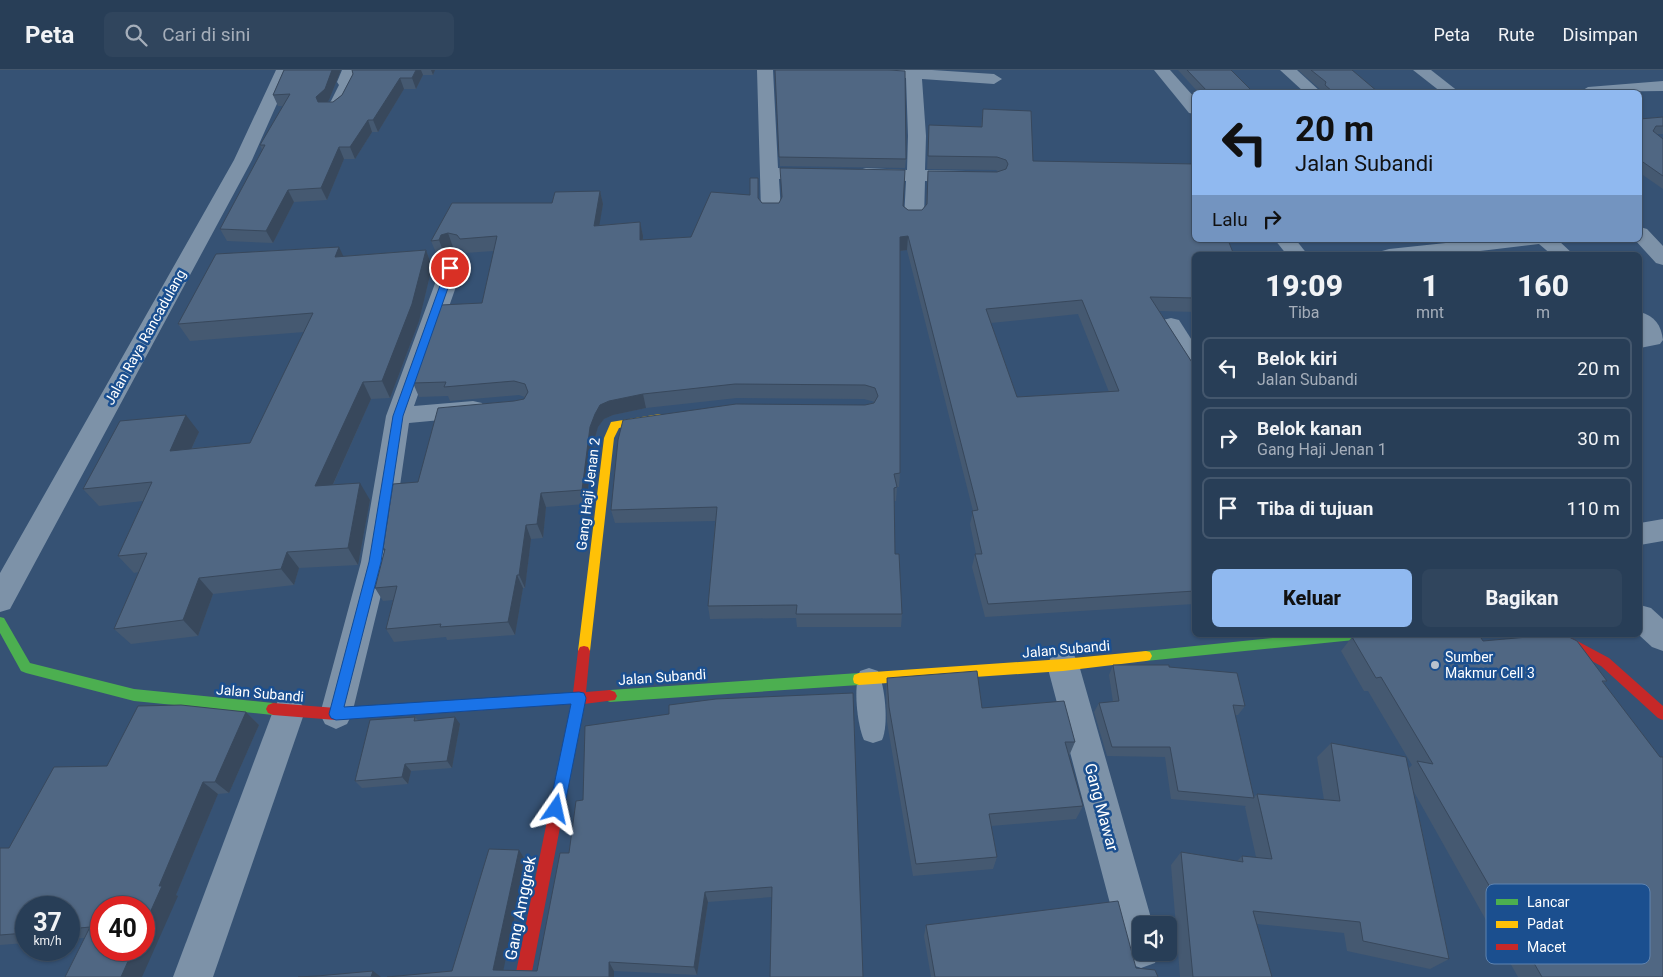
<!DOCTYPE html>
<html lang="id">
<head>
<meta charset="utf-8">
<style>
  body { margin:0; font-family:Roboto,sans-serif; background:#30455d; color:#f1f3f6; height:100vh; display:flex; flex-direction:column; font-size:19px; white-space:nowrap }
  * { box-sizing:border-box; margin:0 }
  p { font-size:16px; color:#a5aeba }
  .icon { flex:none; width:28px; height:28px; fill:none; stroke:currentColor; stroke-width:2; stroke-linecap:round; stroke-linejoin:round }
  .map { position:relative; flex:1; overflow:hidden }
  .drawer { position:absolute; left:1192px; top:182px; width:450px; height:385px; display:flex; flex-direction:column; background:#283e57; border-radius:8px; box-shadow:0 1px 4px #0004,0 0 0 1px #44576d }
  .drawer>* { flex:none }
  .banner { position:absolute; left:1192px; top:20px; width:450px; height:152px; border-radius:8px; box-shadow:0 1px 4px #0004,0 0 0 1px #44576d; background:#90b9f0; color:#111; overflow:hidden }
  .fabs { position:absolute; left:1132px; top:846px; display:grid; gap:10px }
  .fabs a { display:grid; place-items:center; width:45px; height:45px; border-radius:8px; background:#283e57; box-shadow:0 1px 4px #0004,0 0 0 1px #44576d; font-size:25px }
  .speed { position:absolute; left:15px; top:826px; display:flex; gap:10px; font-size:25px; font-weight:700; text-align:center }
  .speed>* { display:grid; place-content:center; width:65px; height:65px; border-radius:50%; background:#283e57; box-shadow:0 1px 4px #0004,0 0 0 1px #44576d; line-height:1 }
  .speed small { font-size:12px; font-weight:400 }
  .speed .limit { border:8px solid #d22; background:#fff; color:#111 }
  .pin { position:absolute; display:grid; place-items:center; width:42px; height:42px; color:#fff; margin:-21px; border:2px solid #fff; border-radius:50%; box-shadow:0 1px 5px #0007 }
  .me { position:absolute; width:55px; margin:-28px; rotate:11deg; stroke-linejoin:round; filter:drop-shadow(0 0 4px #0008) }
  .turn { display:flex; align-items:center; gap:18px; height:105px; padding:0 20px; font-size:22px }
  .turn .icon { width:65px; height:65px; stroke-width:2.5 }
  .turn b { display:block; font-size:35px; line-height:42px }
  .then { display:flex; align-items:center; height:48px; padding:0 20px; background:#0003; gap:10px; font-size:19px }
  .eta { display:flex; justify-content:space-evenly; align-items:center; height:85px; text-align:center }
  .eta b { font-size:30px; font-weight:800; line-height:35px }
  .action { display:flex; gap:10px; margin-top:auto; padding:10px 20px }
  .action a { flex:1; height:58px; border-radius:8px; background:#90b9f0; color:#111; font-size:20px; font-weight:800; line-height:58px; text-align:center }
  .action a+a { background:#30455d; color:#f1f3f6 }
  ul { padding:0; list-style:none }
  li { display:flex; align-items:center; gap:15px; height:62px; margin:0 10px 8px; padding:0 10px; border:2px solid #44576d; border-radius:8px }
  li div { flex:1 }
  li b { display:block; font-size:19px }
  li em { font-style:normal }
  header { display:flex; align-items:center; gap:30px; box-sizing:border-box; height:70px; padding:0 25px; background:#283e57; border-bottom:1px solid #44576d }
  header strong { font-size:24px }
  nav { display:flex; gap:28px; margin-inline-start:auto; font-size:18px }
  .search { width:350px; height:45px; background:#30455d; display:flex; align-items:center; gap:12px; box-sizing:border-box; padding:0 18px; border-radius:8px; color:#a5aeba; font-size:19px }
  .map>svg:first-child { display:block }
</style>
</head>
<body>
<header>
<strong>Peta</strong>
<div class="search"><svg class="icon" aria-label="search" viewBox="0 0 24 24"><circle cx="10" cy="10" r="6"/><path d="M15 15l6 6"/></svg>Cari di sini</div>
<nav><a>Peta</a><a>Rute</a><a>Disimpan</a></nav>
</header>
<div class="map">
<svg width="1663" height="907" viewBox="0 0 1663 907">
  <rect width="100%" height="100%" fill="#365274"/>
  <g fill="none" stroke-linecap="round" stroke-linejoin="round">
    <!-- lane -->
    <path fill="#7d92a8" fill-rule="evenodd" d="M869,598L878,601C885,616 889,655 882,670L873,673L864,670C857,655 853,615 860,601Z"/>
    <!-- street -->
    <g fill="#7d92a8" fill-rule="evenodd">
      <polygon points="276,0 292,0 252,90 10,539 0,542 0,503 234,90"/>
      <path d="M342,0H358L354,11L356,14C349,28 344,47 325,43L323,39L331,31L339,15L337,12Z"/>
      <polygon points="757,0 773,0 778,98 825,100 827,104 825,108 779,109 781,141 778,145 764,145 761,141"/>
      <polygon points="853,0 932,0 994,4 1002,9 994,14 922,9 926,66 925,100 966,101 973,103 975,107 973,111 966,113 925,111 924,148 921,152 907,152 904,148 906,111 859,108 857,104 859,100 866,98 907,100 908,66 906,8 861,5"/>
      <polygon points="1154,0 1170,0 1195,28 1195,44 1189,43"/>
      <polygon points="1280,0 1297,0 1321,22 1304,22"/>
      <polygon points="1413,0 1431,0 1459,22 1441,22"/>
      <polygon points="1663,11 1663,21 1580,22 1588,17"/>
      <polygon points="1640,157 1647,159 1663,176 1663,195 1656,193 1635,170 1640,170"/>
      <polygon points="1275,170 1296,170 1308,185 1287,185"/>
      <polygon points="1474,170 1558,170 1574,185 1552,185 1539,174 1447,185 1379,185 1382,181 1389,179"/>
      <polygon points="454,179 461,181 464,185 458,211 414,336 473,331 482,333 485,339 482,345 473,347 409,353 389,492 352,644 347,654 336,659 325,654 320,644 361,492 386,346 447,181"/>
      <path d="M1640,242C1655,246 1661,255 1663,270L1660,274L1640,278Z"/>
      <polygon points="1171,248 1179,250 1195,275 1195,302 1187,299 1160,255 1163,250"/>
      <polygon points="1663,449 1663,471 1640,475 1640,453"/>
      <polygon points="1640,535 1651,538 1663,549 1663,581 1652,577 1639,565"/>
      <polygon points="1063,582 1074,585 1079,595 1153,855 1141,855 1141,882 1159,882 1155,893 1141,898 1127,893 1122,879 1047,595 1052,585"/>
      <polygon points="289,626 300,631 305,641 213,907 173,907 273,641 278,631"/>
    </g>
    <!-- fast -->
    <g fill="#4caf50" fill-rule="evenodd">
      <polygon points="0,547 4,548 30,593 134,619 273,633 278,635 280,639 278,643 273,645 134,631 26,603 21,601 0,563"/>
      <polygon points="1302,565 1360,565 1358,569 1354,570 1146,591 1142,590 1140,586 1142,582 1146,581"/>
      <polygon points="859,603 864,605 865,609 864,613 859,615 610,632 605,630 603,626 605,622 610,620"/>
    </g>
    <!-- slow -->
    <g fill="#ffc107" fill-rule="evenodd">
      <polygon points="660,344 664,346 665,348 664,350 619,358 614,368 590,581 588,585 584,586 580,585 578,581 604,368 611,352"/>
      <polygon points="1146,581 1150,582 1152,586 1150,590 1146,591 1063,601 859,615 854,613 853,609 854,605 859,603 1063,589"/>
    </g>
    <!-- jam -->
    <g fill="#c62828" fill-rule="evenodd">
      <polygon points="1549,565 1566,565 1609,588 1663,636 1663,650 1658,648 1601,596 1551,569"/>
      <polygon points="584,576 588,577 590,581 586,622 610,620 615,622 617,626 615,630 584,634 531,907 515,907 571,634 336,650 273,645 268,643 266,639 268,635 273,633 336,638 573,623 578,581 580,577"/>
    </g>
  </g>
  <!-- wall -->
  <g fill="#455971" fill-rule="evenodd">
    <polygon points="284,0 341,0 329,30 327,32 333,32 342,25 353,4 352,0 435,0 433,5 423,5 416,19 404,19 378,62 372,62 355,89 344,89 327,130 294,132 273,173 227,171 220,159 262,80 260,75 283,36 278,36 273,25"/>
    <polygon points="775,0 906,89 905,98 780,96"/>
    <polygon points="1178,0 1231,0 1253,22 1198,22"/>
    <polygon points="1298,0 1352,0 1378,22 1322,22 1322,21"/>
    <path d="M983,39L1033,91L1195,185V242L1159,241L1195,297V532L1194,534L985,547L972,497L975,484H976L970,454L973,441L907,180L900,181V403L899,417H897L896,431H894L895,484L902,544L901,557H797L796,548L710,549L708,536L715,451L615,453L611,440L865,335L875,332L864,329L737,328L646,338L613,345L604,349L598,357L594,371L586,434L546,437L543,468L531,469L525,518H523L515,565L447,570L446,567L394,572L386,559L393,530L383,531L375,518L384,482L383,479L418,412L514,331L524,329L525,327L519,325L450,331L448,326L419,327L413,313L482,233L494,181L465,183L462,179L453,177L446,179L444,184L437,185L431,171L452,133H552L600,121L603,134L599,155L640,152L643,166V170L691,167L759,128L762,133L903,136L908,140H922L926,135L928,101L997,102H999L996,100L927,99L929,55L981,57ZM1078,244L1109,322L1017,327L991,253Z"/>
    <polygon points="1663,47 1663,64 1656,64 1663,69 1663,119 1640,103 1640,49"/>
    <polygon points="426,180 432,197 419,251 390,328 371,329 333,415 370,430 358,495 299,498 294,515 213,524 198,566 131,574 114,559 139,502 134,503 118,486 143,431 99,436 83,419 199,362 192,378 250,373 304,262 190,271 178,254 343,186"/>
    <polygon points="1352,567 1483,571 1607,611 1603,613 1663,907 1518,907 1414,722 1449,889 1430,899 1347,881 1344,863 1257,854 1272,907 1180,907 1171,795 1181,782 1237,791 1242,786 1256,787 1245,737 1246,736 1171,729 1165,687 1107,686 1094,642 1099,633 1113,632 1109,605 1113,595 1169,597 1245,636 1238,645 1235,645 1254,727 1257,724 1324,730 1317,687 1331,673 1409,698 1412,695 1368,621 1364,621 1341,581"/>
    <polygon points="887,608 982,638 1075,672 1069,686 1083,736 1076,749 991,756 997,787 993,799 913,806 887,652 886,622"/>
    <polygon points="853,623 772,827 708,832 697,905 614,901 614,907 387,907 452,901 526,791 503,900 537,901 583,730"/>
    <polygon points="246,642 259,655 229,723 218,724 176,825 178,826 84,868 69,869 69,838 26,838 26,873 0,875 0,778 9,778 107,696"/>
    <polygon points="415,647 418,650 460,654 452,698 411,701 408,714 362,718 355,711"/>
    <polygon points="926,855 1136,898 1158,907 931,907 924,866"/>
  </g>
  <!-- shaded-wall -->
  <g fill="#38485c">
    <polygon points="332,0 341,0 329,30 321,39 316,27"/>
    <polygon points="416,0 421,0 423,5 416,19 412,8"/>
    <polygon points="431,0 435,0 433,5"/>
    <polygon points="400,8 404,19 378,62 373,50"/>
    <polygon points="368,50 372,62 355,89 350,77"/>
    <polygon points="339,77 344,89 327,130 321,118"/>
    <polygon points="288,120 294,132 273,173 266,161"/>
    <polygon points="600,121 603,134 597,169 594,156"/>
    <polygon points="640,152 643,166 642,184 640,170"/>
    <polygon points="448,163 453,177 446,179 444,184 439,170 441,165"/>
    <polygon points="908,166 907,180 899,181 900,167"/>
    <polygon points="339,177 347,194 335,187"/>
    <polygon points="426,180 432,197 419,251 390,328 382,311"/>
    <polygon points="363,312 371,329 325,432 315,416"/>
    <polygon points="643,324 646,338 613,345 604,349 598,357 594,371 586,434 582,420 590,357 595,344 600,335 609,331"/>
    <polygon points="186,345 199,362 183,397 170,381"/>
    <polygon points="360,413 370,430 358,495 348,478"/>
    <polygon points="541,423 546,437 543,468 537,454"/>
    <polygon points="526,455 531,469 525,518 519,505"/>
    <polygon points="287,482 299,498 294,515 281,499"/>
    <polygon points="517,505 523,518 515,565 508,552"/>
    <polygon points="199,508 213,524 198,566 183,550"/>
    <polygon points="246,642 259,655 229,723 215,712"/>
    <polygon points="455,647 460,654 452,698 447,691"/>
    <polygon points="405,694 411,701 408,714 402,707"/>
    <polygon points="203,712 218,724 176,825 178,826 142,907 121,907 133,880 144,880 144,856 159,816"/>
    <polygon points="519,780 526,791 502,907 493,900"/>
    <polygon points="705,822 708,832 697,905 694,897"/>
    <polygon points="609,892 614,901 614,907 609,907"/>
    <polygon points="373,901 381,907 371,907"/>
  </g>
  <!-- building -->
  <g fill="#506783" stroke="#38485c" fill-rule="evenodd">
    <polygon points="284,0 332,0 325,19 316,27 318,32 333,32 342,25 353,4 352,0 416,0 412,8 400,8 373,50 368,50 350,77 339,77 321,118 288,120 266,161 220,159 265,75 260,75 290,24 273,25"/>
    <polygon points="775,0 888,0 905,1 906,89 779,87"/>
    <polygon points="1187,0 1231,0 1253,22 1208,22"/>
    <polygon points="1311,0 1352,0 1378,22 1333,22 1325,15 1326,12"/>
    <path d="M983,39L1031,41L1033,91L1195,94V170H1228L1234,185H1195V228L1150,227L1195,297V521L988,534L975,484H982L972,441L978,440L908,166L900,167V403L894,404L897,417L894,418L895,484H899L902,544H796L797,535L708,536L717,437L611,440L618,370L623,350L736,334L865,335L874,333L878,326L875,318L865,315L735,314L643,324L609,331L600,335L595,344L590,357L582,420L541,423L537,454L526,455L519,505H517L508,552L440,557L441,554L386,559L397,516L375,518L385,479H383L393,414L418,412L438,338L514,331L524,329L528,322L525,314L514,311L444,317L446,312L413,313L441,235L482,233L497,166L460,169L457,165L448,163L441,165L439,170L431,171L452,133H552L555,122L600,121L594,156L640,152V170L691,167L711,122L750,125V108H758V128L762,133H779L782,127L780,98L905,100L903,136L908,140H922L927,134L928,101L997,102L1006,99L1008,94L1006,90L997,87L928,86L929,55L982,57ZM1082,230L1119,321L1017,327L986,239Z"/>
    <polygon points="1663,47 1663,56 1656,56 1653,61 1663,69 1663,106 1640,90 1640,49"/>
    <polygon points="339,177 335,187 426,180 412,234 382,311 363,312 315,416 360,413 348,478 287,482 281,499 199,508 183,550 114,559 147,483 118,486 152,412 83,419 120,351 186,345 170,381 250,373 313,243 178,254 216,184"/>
    <polygon points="1374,565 1479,565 1483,571 1550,565 1565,565 1577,571 1607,611 1602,611 1660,687 1663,687 1663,907 1542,907 1417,691 1433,694 1381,607 1376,608 1352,567"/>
    <polygon points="1113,595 1169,595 1169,597 1237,603 1245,636 1233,635 1254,728 1178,721 1170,677 1112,677 1099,633 1119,631"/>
    <polygon points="977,601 982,638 1064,631 1075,672 1065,672 1083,736 989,744 997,787 916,794 889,637 887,608"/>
    <polygon points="853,623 863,907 770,907 772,817 705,822 694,897 609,892 609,907 387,907 452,901 489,779 519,780 493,900 537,901 560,783 569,783 576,731 583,730 585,656 669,644 669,635 716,629"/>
    <polygon points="181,635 246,642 215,712 203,712 159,816 162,816 144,856 144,838 101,838 101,880 133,880 121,907 65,907 90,857 69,859 69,838 26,838 26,863 0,865 0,778 9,778 54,697 107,696 138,636"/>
    <polygon points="415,647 414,651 455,647 447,691 405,694 402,707 355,711 370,650"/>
    <polygon points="1331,673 1406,687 1449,889 1363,871 1360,852 1253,841 1272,907 1193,907 1181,782 1243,792 1242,786 1272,789 1257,724 1340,731"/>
    <polygon points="1118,831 1136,898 1155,900 1158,907 935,907 926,855"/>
    <polygon points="373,901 371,907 298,907 317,906"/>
  </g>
  <!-- route -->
  <polygon fill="#1a73e8" stroke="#114b97" points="447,196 455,198 403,346 381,492 344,637 579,622 584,623 586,628 564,739 562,744 556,746 551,744 549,739 571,634 336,650 331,648 329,644 369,492 393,346"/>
  <!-- markers -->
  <circle fill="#b9c2ce" stroke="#1b4f8f" stroke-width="2" cx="1435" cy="595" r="5"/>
  <g text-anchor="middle" stroke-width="5" stroke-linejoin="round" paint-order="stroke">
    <!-- street labels -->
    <g font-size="14" fill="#fff" stroke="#1b4f8f">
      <text transform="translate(145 267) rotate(-61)" y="5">Jalan Raya Rancadulang</text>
      <text transform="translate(588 424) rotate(-83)" y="5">Gang Haji Jenan 2</text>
      <text transform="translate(1066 579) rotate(-5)" y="5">Jalan Subandi</text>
      <text transform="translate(662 607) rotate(-4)" y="5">Jalan Subandi</text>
      <text transform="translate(260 623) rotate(5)" y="5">Jalan Subandi</text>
    </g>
    <!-- poi labels -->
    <g font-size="14" fill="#fff" stroke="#1b4f8f" text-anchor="start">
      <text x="1445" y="592">Sumber<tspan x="1445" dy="16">Makmur Cell 3</tspan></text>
    </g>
    <!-- near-street labels -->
    <g font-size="16" fill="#fff" stroke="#1b4f8f">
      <text transform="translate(1102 737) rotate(75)" y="6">Gang Mawar</text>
      <text transform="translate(520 838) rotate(-79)" y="6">Gang Amggrek</text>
    </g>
  </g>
  <!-- legend -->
  <rect x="1486" y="814" width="164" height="80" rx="8" fill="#1b4f8f" stroke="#5f84b1" stroke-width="1"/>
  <rect x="1496" y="829" width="22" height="6" fill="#4caf50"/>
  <rect x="1496" y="851" width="22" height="7" fill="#ffc107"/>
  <rect x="1496" y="874" width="22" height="6" fill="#c62828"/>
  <g font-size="14" fill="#fff">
    <text x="1527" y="837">Lancar</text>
    <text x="1527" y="859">Padat</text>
    <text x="1527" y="882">Macet</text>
  </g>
</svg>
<div class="fabs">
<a><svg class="icon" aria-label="sound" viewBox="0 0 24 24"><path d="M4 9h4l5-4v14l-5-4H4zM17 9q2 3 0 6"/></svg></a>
</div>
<div class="speed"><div>37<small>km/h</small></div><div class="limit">40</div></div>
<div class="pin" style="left:450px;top:198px;background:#d93025"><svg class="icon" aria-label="arrive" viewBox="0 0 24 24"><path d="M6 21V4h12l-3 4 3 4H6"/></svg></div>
<svg class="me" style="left:556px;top:739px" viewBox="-20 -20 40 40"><path d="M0-17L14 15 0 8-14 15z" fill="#1a73e8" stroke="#fff" stroke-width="4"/></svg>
<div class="banner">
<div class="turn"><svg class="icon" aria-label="left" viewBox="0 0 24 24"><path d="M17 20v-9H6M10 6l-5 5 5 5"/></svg><div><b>20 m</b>Jalan Subandi</div></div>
<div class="then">Lalu<svg class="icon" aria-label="right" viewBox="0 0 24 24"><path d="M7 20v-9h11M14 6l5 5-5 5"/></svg></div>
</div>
<section class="drawer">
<div class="eta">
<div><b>19:09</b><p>Tiba</p></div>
<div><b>1</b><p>mnt</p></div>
<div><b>160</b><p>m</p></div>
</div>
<ul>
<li><svg class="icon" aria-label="left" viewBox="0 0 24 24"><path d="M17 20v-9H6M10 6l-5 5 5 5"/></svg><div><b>Belok kiri</b><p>Jalan Subandi</p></div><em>20 m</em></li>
<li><svg class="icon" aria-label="right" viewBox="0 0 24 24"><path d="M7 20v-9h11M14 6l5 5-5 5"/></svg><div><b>Belok kanan</b><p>Gang Haji Jenan 1</p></div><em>30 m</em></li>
<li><svg class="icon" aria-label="arrive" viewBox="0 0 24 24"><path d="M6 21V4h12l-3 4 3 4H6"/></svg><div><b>Tiba di tujuan</b></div><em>110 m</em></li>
</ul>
<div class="action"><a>Keluar</a><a>Bagikan</a></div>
</section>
</div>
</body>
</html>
